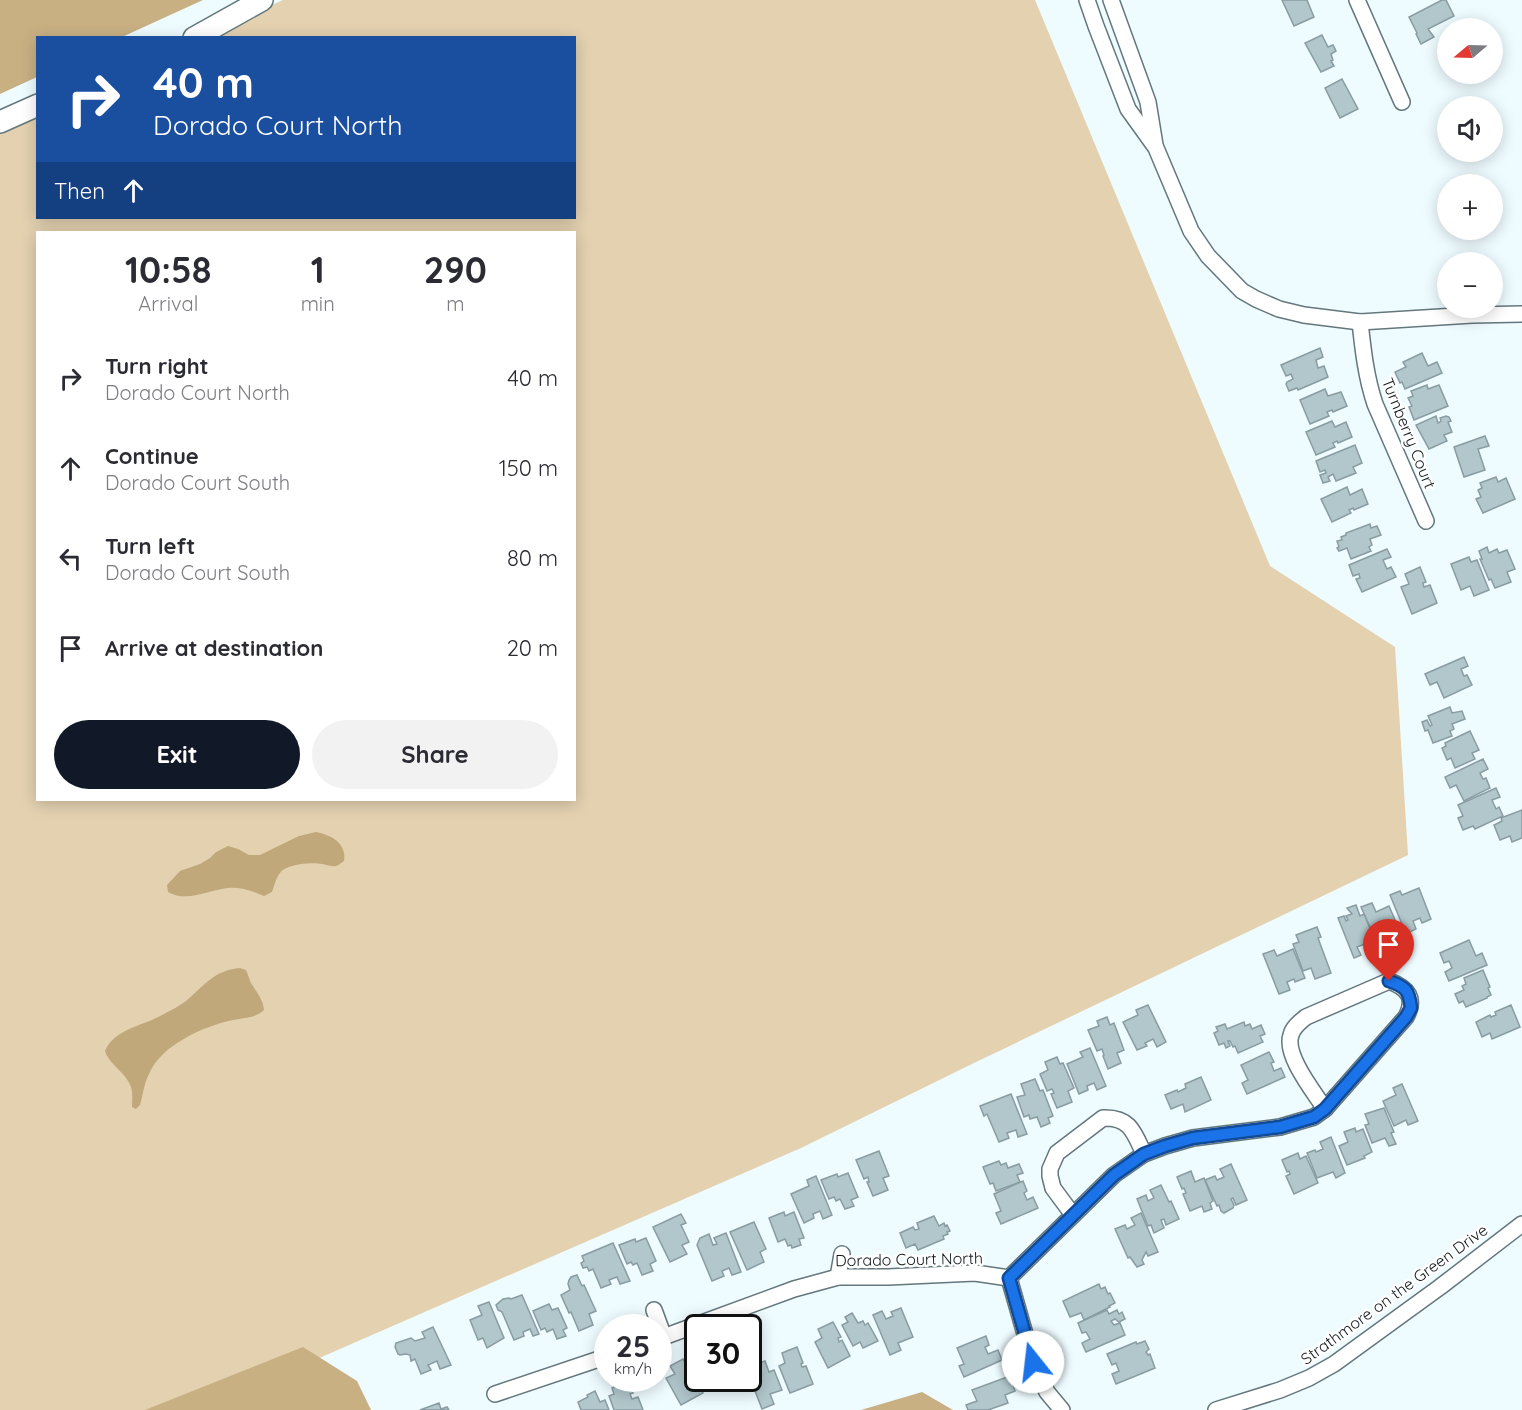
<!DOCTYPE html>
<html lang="en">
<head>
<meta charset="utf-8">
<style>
  body { margin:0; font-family:Quicksand,sans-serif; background:#f2f2f3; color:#2b2b33; height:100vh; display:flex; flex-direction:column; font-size:22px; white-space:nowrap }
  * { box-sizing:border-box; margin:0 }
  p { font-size:20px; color:#7c7c81 }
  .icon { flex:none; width:33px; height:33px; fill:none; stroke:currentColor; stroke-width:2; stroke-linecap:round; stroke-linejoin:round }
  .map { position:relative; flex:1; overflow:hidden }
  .side { position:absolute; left:36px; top:231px; width:540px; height:570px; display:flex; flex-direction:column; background:#fff; border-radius:0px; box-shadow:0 3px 15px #0003 }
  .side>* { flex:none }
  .banner { position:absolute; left:36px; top:36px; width:540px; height:183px; border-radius:0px; box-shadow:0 3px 15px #0003; background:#1a4fa0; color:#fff; overflow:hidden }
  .needle { width:39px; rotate:251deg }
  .fabs { position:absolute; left:1437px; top:18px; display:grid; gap:12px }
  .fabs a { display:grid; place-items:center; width:66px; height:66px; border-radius:50%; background:#fff; box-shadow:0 3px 15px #0003; font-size:30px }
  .speed { position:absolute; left:594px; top:1314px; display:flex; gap:12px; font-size:30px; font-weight:700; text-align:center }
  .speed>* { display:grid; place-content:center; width:78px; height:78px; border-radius:50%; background:#fff; box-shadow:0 3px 15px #0003; line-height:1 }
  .speed small { font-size:15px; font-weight:400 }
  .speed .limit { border:3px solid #111; border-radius:9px; background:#fff; color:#111 }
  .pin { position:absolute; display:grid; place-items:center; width:51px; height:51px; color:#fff; margin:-62px -26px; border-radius:50% 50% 50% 0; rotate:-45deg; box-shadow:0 0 6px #0007 }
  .pin .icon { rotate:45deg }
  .me { position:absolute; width:66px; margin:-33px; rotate:344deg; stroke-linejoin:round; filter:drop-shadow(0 0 4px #0008) }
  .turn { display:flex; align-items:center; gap:21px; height:126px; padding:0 18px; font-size:27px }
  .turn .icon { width:78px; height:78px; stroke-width:2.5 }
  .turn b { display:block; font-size:42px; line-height:51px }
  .then { display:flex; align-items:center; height:57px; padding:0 18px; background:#0003; gap:12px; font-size:22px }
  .eta { display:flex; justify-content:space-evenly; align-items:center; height:102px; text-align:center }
  .eta b { font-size:36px; font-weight:700; line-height:42px }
  .button { display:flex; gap:12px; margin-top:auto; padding:12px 18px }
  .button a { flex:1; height:69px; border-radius:36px; background:#111827; color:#fff; font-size:24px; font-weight:700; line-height:69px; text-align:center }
  .button a+a { background:#f2f2f3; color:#2b2b33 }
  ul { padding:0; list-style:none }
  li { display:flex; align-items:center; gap:18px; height:90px; padding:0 18px }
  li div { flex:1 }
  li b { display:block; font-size:22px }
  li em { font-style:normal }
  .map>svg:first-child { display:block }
</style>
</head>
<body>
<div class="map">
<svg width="1522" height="1410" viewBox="0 0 1522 1410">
  <rect width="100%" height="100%" fill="#eefbff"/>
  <!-- green -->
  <path fill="#e3d1b0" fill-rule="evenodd" d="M283,0H1035L1270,566L1395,647L1408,855L976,1062L801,1148L200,1410H0V127L37,112L38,218H574V38L201,37ZM38,232H574V800H38Z"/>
  <!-- forest -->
  <g fill="#c8b083">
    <polygon points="0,0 203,0 122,37 38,38 37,77 0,94"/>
    <polygon points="303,1347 357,1381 371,1410 145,1410"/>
    <polygon points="922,1392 953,1410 861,1410"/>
  </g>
  <!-- water -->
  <g fill="#c0a87b">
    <path d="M316,832C331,835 347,843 344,861C334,869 333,866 322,864C312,862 286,864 280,873C276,878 274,886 272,892L264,896C253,891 240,887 228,888C208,890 187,903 168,892L167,885L180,871L200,864L210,858L216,852L228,846L238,849L249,855H260L299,836Z"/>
    <path d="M240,968L246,970C248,974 249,979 251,983C257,993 263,999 264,1010C256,1018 243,1018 233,1020C204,1026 161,1045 149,1074C144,1083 143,1095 140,1105L136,1109L132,1107C132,1100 133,1093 131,1087C126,1072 110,1066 105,1051C114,1029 143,1026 162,1015C170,1011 179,1006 186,1001C204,986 214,970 240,968Z"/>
  </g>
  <!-- building -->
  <g fill="#b1c7cc" stroke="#889ca2" stroke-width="1.5">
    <polygon points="1282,0 1307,0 1314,17 1294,26"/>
    <polygon points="1442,0 1446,0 1454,16 1428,29 1434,37 1421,44 1416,34 1417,33 1409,17"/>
    <polygon points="1322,35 1328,47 1333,45 1336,51 1331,54 1333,60 1331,61 1334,66 1321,72 1305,43"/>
    <polygon points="1342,79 1358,109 1340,118 1325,88"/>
    <polygon points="1320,348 1323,357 1316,360 1318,368 1324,366 1328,377 1298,390 1297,388 1289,391 1286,384 1287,382 1293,379 1291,374 1286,376 1281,365"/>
    <polygon points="1422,353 1428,366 1437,362 1442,373 1405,389 1402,382 1400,383 1395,372 1406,367 1403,362"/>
    <polygon points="1427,385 1428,389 1439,385 1448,406 1414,420 1409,407 1412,406 1408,398 1413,396 1411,391"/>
    <polygon points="1325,389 1328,396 1341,392 1347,406 1333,412 1332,410 1327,412 1329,416 1310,424 1300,400"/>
    <polygon points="1436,416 1438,423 1441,421 1440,418 1446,416 1449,417 1451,421 1448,422 1452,432 1444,435 1447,441 1429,449 1416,425"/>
    <polygon points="1332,421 1335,427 1346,422 1352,437 1338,443 1337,441 1333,443 1335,447 1316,455 1306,432"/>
    <polygon points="1485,436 1489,446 1478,449 1485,470 1464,477 1454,447"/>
    <polygon points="1355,445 1362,463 1353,467 1356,473 1336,481 1333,474 1328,477 1330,481 1323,483 1320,475 1326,473 1325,470 1320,472 1316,461"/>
    <polygon points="1496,477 1498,482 1506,478 1515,499 1483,513 1476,499 1481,497 1478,490 1482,488 1480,483"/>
    <polygon points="1347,487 1350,495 1362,489 1368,504 1354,510 1353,508 1349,510 1351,513 1332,522 1321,499"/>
    <polygon points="1370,524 1371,528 1377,526 1381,535 1370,539 1372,545 1369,547 1371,551 1351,559 1347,548 1339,551 1337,548 1339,547 1337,541 1342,540 1341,537 1346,535 1346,533"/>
    <polygon points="1487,547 1489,553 1497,549 1499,553 1507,550 1515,569 1507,572 1511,582 1495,588 1491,579 1489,580 1480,559 1482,559 1479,551"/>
    <polygon points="1387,549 1391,557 1383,560 1387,569 1391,567 1396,577 1362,592 1356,579 1360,578 1359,574 1353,576 1349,565"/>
    <polygon points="1469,557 1471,562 1477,560 1489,590 1474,596 1470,586 1461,590 1451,564"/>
    <polygon points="1420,567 1426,582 1423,583 1424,587 1430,585 1437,603 1412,614 1401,587 1409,584 1405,574"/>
    <polygon points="1464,657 1468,666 1461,669 1464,676 1467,675 1472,685 1444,698 1437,682 1430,685 1425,674"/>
    <polygon points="1450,707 1452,713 1462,711 1465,719 1452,724 1454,729 1450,731 1452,736 1433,743 1428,730 1425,731 1422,722 1427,720 1430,726 1432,725 1428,716"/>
    <polygon points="1470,731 1479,750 1472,753 1475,759 1455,768 1451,758 1447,760 1442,748 1446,746 1445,743"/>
    <polygon points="1483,759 1488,769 1480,773 1483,779 1486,778 1490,788 1464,801 1456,785 1450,788 1445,777"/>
    <polygon points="1496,788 1500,797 1492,800 1496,809 1499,807 1503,816 1475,829 1473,826 1463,830 1458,818 1463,816 1458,805"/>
    <polygon points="1522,810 1522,838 1512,842 1510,836 1500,840 1494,825 1502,821 1501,818"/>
    <polygon points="1419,888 1431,919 1422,923 1420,918 1413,921 1416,929 1406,934 1390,895 1400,891 1402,895"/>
    <polygon points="1372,903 1376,912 1389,906 1398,927 1394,929 1398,938 1387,943 1386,942 1378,945 1361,907"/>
    <polygon points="1356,905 1360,916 1364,914 1376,943 1366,947 1365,944 1357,947 1361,955 1354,958 1338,918 1344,916 1346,921 1348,920 1346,916 1352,914 1347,908"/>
    <polygon points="1317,927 1321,937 1318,938 1331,973 1315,979 1311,968 1303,971 1293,944 1299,942 1296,935"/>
    <polygon points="1469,940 1476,956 1482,953 1487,965 1449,981 1445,972 1452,968 1449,961 1444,963 1440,953"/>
    <polygon points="1293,949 1305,978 1295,982 1294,979 1287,982 1290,990 1279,994 1263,954 1274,950 1277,956"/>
    <polygon points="1483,970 1490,987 1488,988 1491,995 1487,997 1487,998 1466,1007 1463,1001 1459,1003 1455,994 1464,990 1462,986 1466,984 1464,978"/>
    <polygon points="1148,1005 1166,1042 1157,1047 1153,1039 1145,1043 1147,1046 1137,1050 1123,1022 1138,1015 1136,1010"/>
    <polygon points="1511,1005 1520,1027 1492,1039 1490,1033 1482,1037 1476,1022 1490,1015 1491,1017 1496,1015 1495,1012"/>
    <polygon points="1107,1017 1110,1025 1114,1023 1124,1050 1117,1053 1121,1063 1108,1069 1103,1056 1104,1055 1102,1049 1097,1051 1088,1030 1099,1026 1097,1021"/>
    <polygon points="1244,1022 1245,1026 1250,1024 1252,1029 1261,1025 1265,1034 1260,1036 1263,1042 1238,1053 1235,1046 1233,1047 1230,1041 1228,1041 1230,1046 1226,1048 1224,1043 1219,1045 1214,1033 1218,1031 1216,1027 1225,1024 1227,1029"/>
    <polygon points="1090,1048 1106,1086 1097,1090 1094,1083 1087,1086 1088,1090 1079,1094 1067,1064 1083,1057 1080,1052"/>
    <polygon points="1269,1052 1274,1062 1271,1063 1274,1071 1281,1068 1285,1077 1247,1094 1242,1083 1248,1080 1241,1065"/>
    <polygon points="1057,1057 1060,1064 1063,1063 1074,1088 1068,1091 1072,1102 1057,1108 1051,1094 1054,1093 1052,1089 1047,1091 1040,1074 1048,1070 1045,1062"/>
    <polygon points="1201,1077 1211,1100 1185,1112 1183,1104 1171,1109 1165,1095 1177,1090 1178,1092 1186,1088 1185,1084"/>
    <polygon points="1035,1079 1040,1091 1043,1090 1053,1116 1048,1118 1050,1123 1041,1127 1037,1117 1030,1119 1029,1115 1024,1117 1017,1097 1025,1095 1021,1084"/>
    <polygon points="1402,1084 1418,1121 1408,1125 1406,1120 1394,1126 1383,1101 1396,1095 1393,1088"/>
    <polygon points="1011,1094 1027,1134 1018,1137 1016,1130 1007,1133 1009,1138 999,1142 987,1114 984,1116 980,1106"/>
    <polygon points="1384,1108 1394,1132 1391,1133 1396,1144 1389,1146 1385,1138 1372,1143 1365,1125 1369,1124 1365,1114"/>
    <polygon points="1355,1128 1356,1132 1363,1129 1372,1152 1364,1156 1365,1158 1347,1165 1339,1146 1348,1142 1344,1132"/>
    <polygon points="1331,1137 1345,1173 1336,1178 1333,1172 1317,1178 1307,1153 1315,1150 1316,1152 1323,1149 1320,1142"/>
    <polygon points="879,1151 889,1176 883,1178 888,1190 873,1196 867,1182 869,1182 868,1177 864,1179 856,1160"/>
    <polygon points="1298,1153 1300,1159 1306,1156 1318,1183 1294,1194 1286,1176 1290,1174 1289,1171 1287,1172 1282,1160"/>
    <polygon points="999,1161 1001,1165 1006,1163 1008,1168 1019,1164 1023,1173 1017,1175 1020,1182 996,1191 993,1183 990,1184 983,1167"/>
    <polygon points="1231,1164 1247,1200 1236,1205 1233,1198 1231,1199 1234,1205 1233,1208 1224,1213 1221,1211 1219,1205 1217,1206 1205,1180 1215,1176 1217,1180 1224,1177 1220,1169"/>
    <polygon points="1191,1171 1195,1182 1204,1178 1213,1201 1210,1203 1212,1209 1204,1212 1202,1206 1190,1211 1183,1194 1186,1193 1184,1188 1182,1189 1177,1177"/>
    <polygon points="848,1173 858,1197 851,1200 854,1206 845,1209 840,1199 836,1201 834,1197 829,1199 821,1180 837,1174 838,1177"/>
    <polygon points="816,1176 832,1215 823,1219 820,1211 813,1214 814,1218 804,1223 791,1194 809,1186 807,1180"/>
    <polygon points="1023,1181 1027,1191 1024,1193 1027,1200 1033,1197 1038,1208 1001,1224 996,1213 1001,1211 994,1194"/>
    <polygon points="1161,1185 1169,1202 1171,1201 1179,1219 1166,1225 1164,1219 1161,1220 1164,1228 1154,1233 1151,1225 1148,1226 1137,1199 1146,1195 1148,1201 1154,1198 1150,1190"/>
    <polygon points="784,1212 785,1216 794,1212 804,1238 799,1239 801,1245 792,1248 791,1245 788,1246 785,1239 778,1242 769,1218"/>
    <polygon points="1141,1213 1158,1252 1148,1256 1146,1252 1142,1260 1144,1264 1137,1267 1130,1257 1128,1258 1115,1229 1125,1225 1127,1229 1135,1225 1131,1218"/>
    <polygon points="681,1214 686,1223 681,1225 689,1242 682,1245 687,1254 670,1262 653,1227"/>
    <polygon points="934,1216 939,1226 944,1223 945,1226 947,1225 950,1231 947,1232 948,1234 943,1236 944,1239 918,1250 915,1244 906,1248 900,1233 913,1227 915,1230 919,1229 917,1223"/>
    <polygon points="754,1222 766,1249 760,1252 764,1262 747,1270 730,1232"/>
    <polygon points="726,1233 741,1272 732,1275 729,1268 722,1271 724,1276 712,1281 697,1245 700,1238 709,1234 713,1245 717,1244 714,1238"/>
    <polygon points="646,1238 656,1261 650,1264 653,1271 642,1275 637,1263 633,1265 631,1262 627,1264 619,1245 635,1239 636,1242"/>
    <polygon points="613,1243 630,1281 620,1284 617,1277 609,1280 611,1284 601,1288 593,1269 589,1271 587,1267 583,1268 581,1263 584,1261 582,1256"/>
    <polygon points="577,1275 582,1286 584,1285 596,1311 589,1314 593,1325 579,1331 571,1312 569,1313 561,1295 570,1290 568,1284 569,1280 571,1277"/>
    <polygon points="1099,1284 1101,1289 1105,1287 1108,1294 1110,1293 1115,1303 1109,1306 1110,1307 1084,1320 1081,1313 1070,1317 1063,1301"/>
    <polygon points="522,1295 539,1334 533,1336 530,1329 523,1332 524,1336 514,1340 502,1312 498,1310 496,1305 503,1299 509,1298 511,1299"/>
    <polygon points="489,1302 504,1338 487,1348 483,1338 478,1340 470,1320 482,1315 478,1306"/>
    <polygon points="549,1304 552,1310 558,1308 567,1328 563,1330 566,1336 557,1339 553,1329 547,1332 545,1328 541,1330 533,1311"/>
    <polygon points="901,1308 913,1337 898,1343 901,1350 890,1355 873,1315 882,1311 886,1319 893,1316 891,1312"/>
    <polygon points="1107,1310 1109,1314 1117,1310 1119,1314 1122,1312 1125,1319 1119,1322 1115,1319 1111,1321 1114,1325 1120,1323 1125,1335 1086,1352 1082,1343 1090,1339 1086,1332 1082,1333 1078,1323"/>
    <polygon points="852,1313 858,1323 863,1321 865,1325 868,1323 878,1341 863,1348 860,1342 853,1346 842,1325 848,1322 845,1317"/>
    <polygon points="833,1322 841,1337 838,1338 839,1342 842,1340 850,1356 828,1368 815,1342 822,1338 818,1329"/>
    <polygon points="433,1327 451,1365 440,1369 437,1361 428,1365 431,1370 421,1374 415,1359 411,1361 410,1355 406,1354 400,1355 398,1354 395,1347 396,1343 411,1338 415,1341 425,1338 422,1332"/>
    <polygon points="986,1336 989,1345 985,1347 988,1354 998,1350 1002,1360 964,1377 959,1366 964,1364 957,1348"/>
    <polygon points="1145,1341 1149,1349 1146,1352 1148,1355 1150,1354 1155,1368 1116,1384 1112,1374 1119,1371 1116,1363 1112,1365 1107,1354 1136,1342 1137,1344"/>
    <polygon points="797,1347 803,1363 801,1364 802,1367 806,1366 813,1384 790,1393 779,1366 785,1363 782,1353"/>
    <polygon points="683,1359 703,1393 681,1405 666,1378 675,1374 670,1366"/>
    <polygon points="765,1361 769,1372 774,1370 782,1390 770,1394 774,1404 762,1409 748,1373 748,1367"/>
    <polygon points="1010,1376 1015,1391 1005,1395 1008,1403 988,1410 968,1410 966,1405 977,1401 972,1390"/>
    <polygon points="627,1379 633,1393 630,1394 632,1399 638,1397 643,1410 614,1410 609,1396 614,1394 612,1388 614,1387 613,1384"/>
    <polygon points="595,1391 600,1402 605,1400 609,1410 581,1410 578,1402 588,1397 587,1395"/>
    <polygon points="439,1403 441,1409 447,1407 449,1410 420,1410"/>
  </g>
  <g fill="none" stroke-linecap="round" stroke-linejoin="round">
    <!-- street casing -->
    <g stroke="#63777c" stroke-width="18">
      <g id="street">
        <polyline points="1087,0 1096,26 1128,109 1156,148 1191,231 1208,256 1242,291 1256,299 1279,309 1304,315 1360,322 1472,315 1522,314"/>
        <polyline points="1111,0 1148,102 1155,145"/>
        <polyline points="1357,0 1402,102"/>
        <path d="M1360,322C1363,350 1366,377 1375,404L1426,521"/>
        <path d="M1389,981C1408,988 1416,998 1406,1017L1325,1109C1314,1092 1284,1055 1291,1035C1293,1027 1300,1022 1306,1017Z"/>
        <path d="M1073,1215L1053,1188L1050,1176V1169L1057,1153L1103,1118C1130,1117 1134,1132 1144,1154"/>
        <polyline points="838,1277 842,1254"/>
        <polyline points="1009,1278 1033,1362 1047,1392 1062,1410"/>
        <polyline points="654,1310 664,1337"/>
        <polyline points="737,1311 742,1328"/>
        <polyline points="658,1339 794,1289 838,1277 888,1277 975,1273 1009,1278 1114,1175 1144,1154 1165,1146 1193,1138 1280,1127 1314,1117 1325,1109"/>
        <polyline points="495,1394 608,1356"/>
        <polyline points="1216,1410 1280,1390 1309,1378 1334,1364 1440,1287 1522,1224"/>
      </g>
    </g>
    <!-- secondary casing -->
    <g stroke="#63777c" stroke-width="24">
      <g id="secondary">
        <polyline points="194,38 262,0"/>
        <polyline points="0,122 38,105"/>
      </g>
    </g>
    <!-- street -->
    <use href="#street" stroke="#fff" stroke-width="15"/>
    <!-- secondary -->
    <use href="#secondary" stroke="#fff" stroke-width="21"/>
  </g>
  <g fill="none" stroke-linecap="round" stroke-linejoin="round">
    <!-- route casing -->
    <g stroke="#114b97" stroke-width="15">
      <path id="route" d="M1033,1362L1009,1278L1114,1175L1144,1154L1165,1146L1193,1138L1280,1127L1314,1117L1325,1109L1406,1017L1411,1008C1409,990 1406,987 1389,981"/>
    </g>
    <!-- route -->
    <use href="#route" stroke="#1a73e8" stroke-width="10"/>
  </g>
  <g text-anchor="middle" stroke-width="5" stroke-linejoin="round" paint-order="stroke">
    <!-- street labels -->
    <g font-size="16" fill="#10181a" stroke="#fff">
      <text transform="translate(1409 433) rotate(68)" y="6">Turnberry Court</text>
      <text transform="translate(909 1259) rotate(-1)" y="6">Dorado Court North</text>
      <text transform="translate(1394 1294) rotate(-36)" y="6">Strathmore on the Green Drive</text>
    </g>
  </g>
</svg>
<div class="fabs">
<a><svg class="needle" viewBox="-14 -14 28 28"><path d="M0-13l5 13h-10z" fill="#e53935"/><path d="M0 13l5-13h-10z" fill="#7c7c81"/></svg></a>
<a><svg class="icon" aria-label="sound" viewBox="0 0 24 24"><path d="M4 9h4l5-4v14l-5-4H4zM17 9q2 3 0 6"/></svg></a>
<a>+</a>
<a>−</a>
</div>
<div class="speed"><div>25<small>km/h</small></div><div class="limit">30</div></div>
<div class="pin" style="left:1389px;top:981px;background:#d93025"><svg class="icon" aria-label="arrive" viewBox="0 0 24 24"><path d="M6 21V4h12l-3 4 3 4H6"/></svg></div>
<svg class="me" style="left:1033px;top:1362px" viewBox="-20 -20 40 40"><circle r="19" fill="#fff"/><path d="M0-13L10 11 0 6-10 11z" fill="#1a73e8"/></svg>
<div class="banner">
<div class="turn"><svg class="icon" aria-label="right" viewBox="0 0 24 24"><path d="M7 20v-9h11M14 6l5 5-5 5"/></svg><div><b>40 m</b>Dorado Court North</div></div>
<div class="then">Then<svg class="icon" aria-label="ahead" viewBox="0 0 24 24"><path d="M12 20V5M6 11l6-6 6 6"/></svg></div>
</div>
<section class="side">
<div class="eta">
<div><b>10:58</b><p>Arrival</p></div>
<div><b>1</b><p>min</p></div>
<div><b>290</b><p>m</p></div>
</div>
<ul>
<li><svg class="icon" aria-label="right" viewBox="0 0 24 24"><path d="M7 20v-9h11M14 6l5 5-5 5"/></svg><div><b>Turn right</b><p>Dorado Court North</p></div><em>40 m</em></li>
<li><svg class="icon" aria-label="ahead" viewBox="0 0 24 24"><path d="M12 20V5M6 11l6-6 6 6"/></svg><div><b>Continue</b><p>Dorado Court South</p></div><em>150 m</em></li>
<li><svg class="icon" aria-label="left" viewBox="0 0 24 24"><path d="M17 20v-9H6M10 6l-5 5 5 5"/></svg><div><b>Turn left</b><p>Dorado Court South</p></div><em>80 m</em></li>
<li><svg class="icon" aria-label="arrive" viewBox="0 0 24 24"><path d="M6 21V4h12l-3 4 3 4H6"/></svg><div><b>Arrive at destination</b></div><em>20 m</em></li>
</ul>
<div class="button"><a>Exit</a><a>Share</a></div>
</section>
</div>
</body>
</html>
